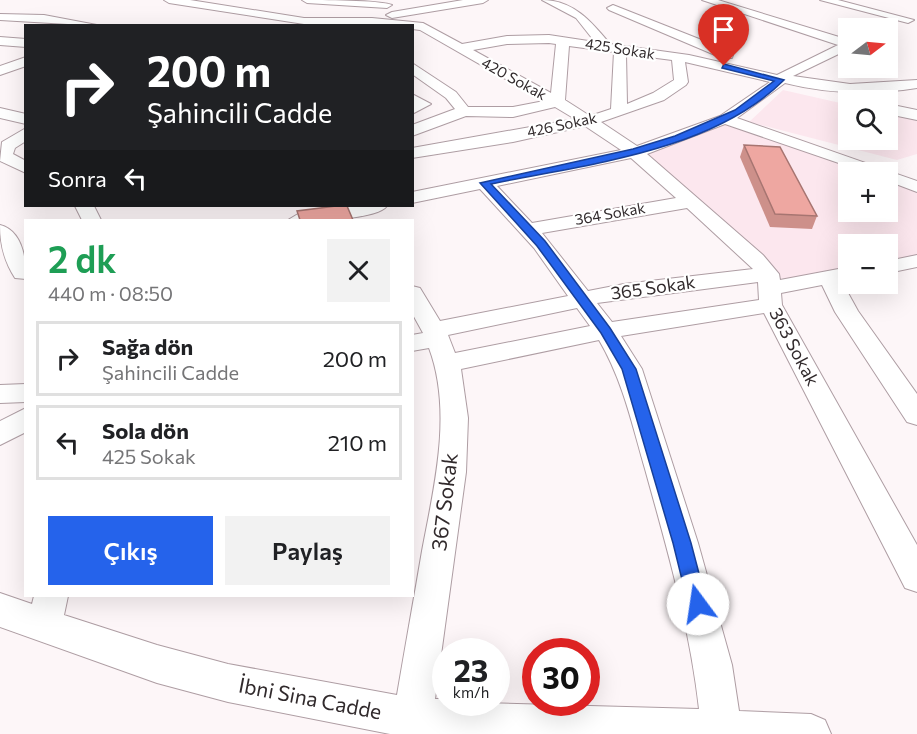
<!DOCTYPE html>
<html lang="tr">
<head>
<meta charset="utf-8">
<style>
  body { margin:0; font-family:Commissioner,sans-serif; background:#f2f2f2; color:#202124; height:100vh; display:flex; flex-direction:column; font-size:22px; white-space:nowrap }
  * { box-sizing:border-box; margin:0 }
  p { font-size:20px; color:#757577 }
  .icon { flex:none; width:33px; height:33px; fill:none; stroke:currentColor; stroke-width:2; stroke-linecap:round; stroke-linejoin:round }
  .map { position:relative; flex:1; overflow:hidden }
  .drawer { position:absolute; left:24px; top:219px; width:390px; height:378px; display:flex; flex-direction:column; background:#fff; border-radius:0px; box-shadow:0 6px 24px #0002 }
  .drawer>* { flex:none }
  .hud { position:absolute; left:24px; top:24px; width:390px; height:183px; border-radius:0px; box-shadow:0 6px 24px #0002; background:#202124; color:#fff; overflow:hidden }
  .needle { width:39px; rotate:74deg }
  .buttons { position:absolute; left:838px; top:18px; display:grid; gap:12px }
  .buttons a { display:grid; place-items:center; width:60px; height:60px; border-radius:0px; background:#fff; box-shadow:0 6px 24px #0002; font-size:30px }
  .speed { position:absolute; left:432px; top:638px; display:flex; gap:12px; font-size:30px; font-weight:700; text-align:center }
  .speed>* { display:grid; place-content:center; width:78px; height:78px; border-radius:50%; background:#fff; box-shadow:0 6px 24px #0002; line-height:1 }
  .speed small { font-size:15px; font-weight:400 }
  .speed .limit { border:9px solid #d22; background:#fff; color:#111 }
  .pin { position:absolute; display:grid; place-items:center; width:51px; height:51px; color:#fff; margin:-62px -26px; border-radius:50% 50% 50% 0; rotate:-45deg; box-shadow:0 0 6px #0007 }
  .pin .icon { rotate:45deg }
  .me { position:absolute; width:66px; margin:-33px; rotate:346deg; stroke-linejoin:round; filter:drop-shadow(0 0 4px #0008) }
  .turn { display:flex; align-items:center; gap:21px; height:126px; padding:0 24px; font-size:27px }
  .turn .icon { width:78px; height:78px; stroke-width:2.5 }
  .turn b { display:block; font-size:42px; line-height:51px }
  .then { display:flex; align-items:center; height:57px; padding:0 24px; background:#0003; gap:12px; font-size:22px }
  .round { display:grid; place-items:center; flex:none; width:63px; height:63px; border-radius:0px; background:#f2f2f2 }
  .summary { display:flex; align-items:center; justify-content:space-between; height:102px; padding:0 24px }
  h1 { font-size:36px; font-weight:600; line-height:45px; color:#1e9e55 }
  .action { display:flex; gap:12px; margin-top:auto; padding:12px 24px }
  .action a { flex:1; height:69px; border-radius:0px; background:#2563eb; color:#fff; font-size:24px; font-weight:600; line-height:69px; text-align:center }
  .action a+a { background:#f2f2f2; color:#202124 }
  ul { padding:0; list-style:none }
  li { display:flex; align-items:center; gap:18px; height:75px; margin:0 12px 9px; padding:0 12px; border:3px solid #e0e0e0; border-radius:0px }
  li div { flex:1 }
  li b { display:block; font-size:22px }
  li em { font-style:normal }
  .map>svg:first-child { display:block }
</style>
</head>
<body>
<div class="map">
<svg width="917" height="734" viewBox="0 0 917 734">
  <rect width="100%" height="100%" fill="#fdf6f8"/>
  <!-- built -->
  <g fill="#fce7ee">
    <polygon points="783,90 849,105 849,140 888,140 888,114 917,120 917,154 897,160 749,122"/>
    <polygon points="725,119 880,172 849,172 849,212 888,212 888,175 917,187 917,261 888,267 888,244 849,244 849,274 795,283 768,274 635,152"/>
  </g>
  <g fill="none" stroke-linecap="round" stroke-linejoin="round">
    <!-- minor casing -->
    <g stroke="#ae9da3" stroke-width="2">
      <g id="minor">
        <path d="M164,0H190L304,18H372L423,23L462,44L507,36L549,35L595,42L576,18L542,0C573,0 591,21 610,44L689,55L777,75L838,45L702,0H718L849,40V49L793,76L850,84L917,80V88C872,95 829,94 785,83L737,118L917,181V192L888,181V172H865L725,124L647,154L763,255L779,274L780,280L849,267V281L842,282L858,311L917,394V425L907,422L835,312L822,285L781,293L782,305L917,545V592L905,588L764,313L621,336L642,369L698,543L732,665L739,711L811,714L825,720L831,734H390L228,702L157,683L0,627V593L32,604L34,596H68L64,615L157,645L228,664L397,695C405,647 414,599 422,551C434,487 453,412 429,348L412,351V335L423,333L412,313V286L420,288L440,321L568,296L534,248L480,189L412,203V192L621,150L585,126L513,142L412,158V148L575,119L555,107L513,117L466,116L412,136V125L455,109L446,98L412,74V63L456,92L468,107H513L544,101L420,30L412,29V26L304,24L169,3ZM549,43L556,44L551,93L473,50L507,44ZM569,46L614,52L611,109L590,116L565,100ZM626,54L672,60L674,80L653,93L627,104ZM685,62L770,82L720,116L637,146L601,122L664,100L686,85L688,82ZM631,158L676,198L532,223L497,186ZM687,208L753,269L624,284L588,291L542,233ZM758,282L759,300L612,322L597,303ZM577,308L590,326L455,353L448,335ZM599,340C623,381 632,424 645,469C667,548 690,628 699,709L446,702V699H435L466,472L468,418L461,369Z"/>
        <path d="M302,0C321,0 379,0 392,5L387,8L307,3Z"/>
        <polygon points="463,0 488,0 483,3 392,18 386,15 392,12"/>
        <polygon points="820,0 838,0 914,20 908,23"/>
        <polygon points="613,5 732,52 733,55 732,58 722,58 609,10 607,8"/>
        <polygon points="0,14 44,15 102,26 0,20"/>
        <polygon points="0,37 26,39 26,47 0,45"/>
        <polygon points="26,57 26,66 0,75 0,66"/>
        <polygon points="412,94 431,104 412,114"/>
        <polygon points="888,104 917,110 917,120 888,114"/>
        <polygon points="0,108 26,114 26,124 0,118"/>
        <polygon points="26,128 26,141 15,148 13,154 26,161 26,173 0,161 2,142"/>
        <polygon points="75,206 94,206 101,220 82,220"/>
        <path d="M347,206H387C377,220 305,222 288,220L298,214Z"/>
        <path d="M0,225C23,231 26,260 26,279L15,278C4,261 0,245 0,225Z"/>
        <polygon points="917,255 917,267 888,273 888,261"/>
        <polygon points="26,384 26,402 0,403 0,385"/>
        <polygon points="26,408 26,432 0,445 0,421"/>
      </g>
    </g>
    <!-- minor -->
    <use href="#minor" fill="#fff" fill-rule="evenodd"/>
  </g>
  <!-- wall -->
  <polygon fill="#cd908a" points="744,145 817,216 812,229 770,227 740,157"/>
  <!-- building -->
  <g fill="#eea7a1" stroke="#a77571" stroke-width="1.5">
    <polygon points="744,145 780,147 817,216 775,214"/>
    <polygon points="336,206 347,206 353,220 300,220 297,211"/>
  </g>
  <!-- route -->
  <path fill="#2563eb" stroke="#184099" stroke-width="1.5" d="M724,64L784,80C712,152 586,164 491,184L545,241L610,328L636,369L691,543L707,604L704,610L698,613L691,610L688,604L673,543L622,369L601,333L537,246L480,183L633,149L675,136L735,110L774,81L722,68Z"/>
  <g text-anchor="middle" stroke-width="4.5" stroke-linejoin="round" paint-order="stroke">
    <!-- far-street labels -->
    <g font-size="15" fill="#312a2c" stroke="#fff">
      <text transform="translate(620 49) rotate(9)" y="5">425 Sokak</text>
      <text transform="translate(514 79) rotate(29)" y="5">420 Sokak</text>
      <text transform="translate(562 125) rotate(-12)" y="5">426 Sokak</text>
      <text transform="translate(610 214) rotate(-10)" y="5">364 Sokak</text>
    </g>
    <!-- street labels -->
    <g font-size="18" fill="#312a2c" stroke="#fff">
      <text transform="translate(653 288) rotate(-8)" y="6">365 Sokak</text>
      <text transform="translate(794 347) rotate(62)" y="6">363 Sokak</text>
    </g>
    <!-- near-street labels -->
    <g font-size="21" fill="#312a2c" stroke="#fff">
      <text transform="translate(445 502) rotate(-83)" y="7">367 Sokak</text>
      <text transform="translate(310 699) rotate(11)" y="7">İbni Sina Cadde</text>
    </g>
  </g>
</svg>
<div class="buttons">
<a><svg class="needle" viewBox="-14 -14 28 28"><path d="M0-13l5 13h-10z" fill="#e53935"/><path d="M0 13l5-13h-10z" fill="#757577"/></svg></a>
<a><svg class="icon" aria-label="search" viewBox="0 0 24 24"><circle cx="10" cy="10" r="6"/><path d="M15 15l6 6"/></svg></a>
<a>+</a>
<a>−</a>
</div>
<div class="speed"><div>23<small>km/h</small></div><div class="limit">30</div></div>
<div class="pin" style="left:724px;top:66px;background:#d93025"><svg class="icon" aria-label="arrive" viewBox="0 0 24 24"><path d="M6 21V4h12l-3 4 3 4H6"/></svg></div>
<svg class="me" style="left:698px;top:604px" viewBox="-20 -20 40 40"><circle r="19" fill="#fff"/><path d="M0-13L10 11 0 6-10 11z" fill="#2563eb"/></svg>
<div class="hud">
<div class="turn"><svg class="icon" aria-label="right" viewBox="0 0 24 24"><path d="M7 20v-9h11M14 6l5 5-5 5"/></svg><div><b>200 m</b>Şahincili Cadde</div></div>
<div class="then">Sonra<svg class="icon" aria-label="left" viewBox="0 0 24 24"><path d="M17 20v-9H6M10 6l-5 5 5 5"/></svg></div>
</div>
<section class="drawer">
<div class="summary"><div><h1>2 dk</h1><p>440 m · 08:50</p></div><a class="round"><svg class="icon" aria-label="close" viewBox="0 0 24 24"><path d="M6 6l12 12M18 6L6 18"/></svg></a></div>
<ul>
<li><svg class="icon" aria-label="right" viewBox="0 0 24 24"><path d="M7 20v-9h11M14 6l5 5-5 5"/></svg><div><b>Sağa dön</b><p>Şahincili Cadde</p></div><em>200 m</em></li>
<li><svg class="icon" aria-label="left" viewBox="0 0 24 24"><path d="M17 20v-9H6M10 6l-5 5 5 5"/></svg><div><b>Sola dön</b><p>425 Sokak</p></div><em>210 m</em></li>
</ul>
<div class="action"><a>Çıkış</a><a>Paylaş</a></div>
</section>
</div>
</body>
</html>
